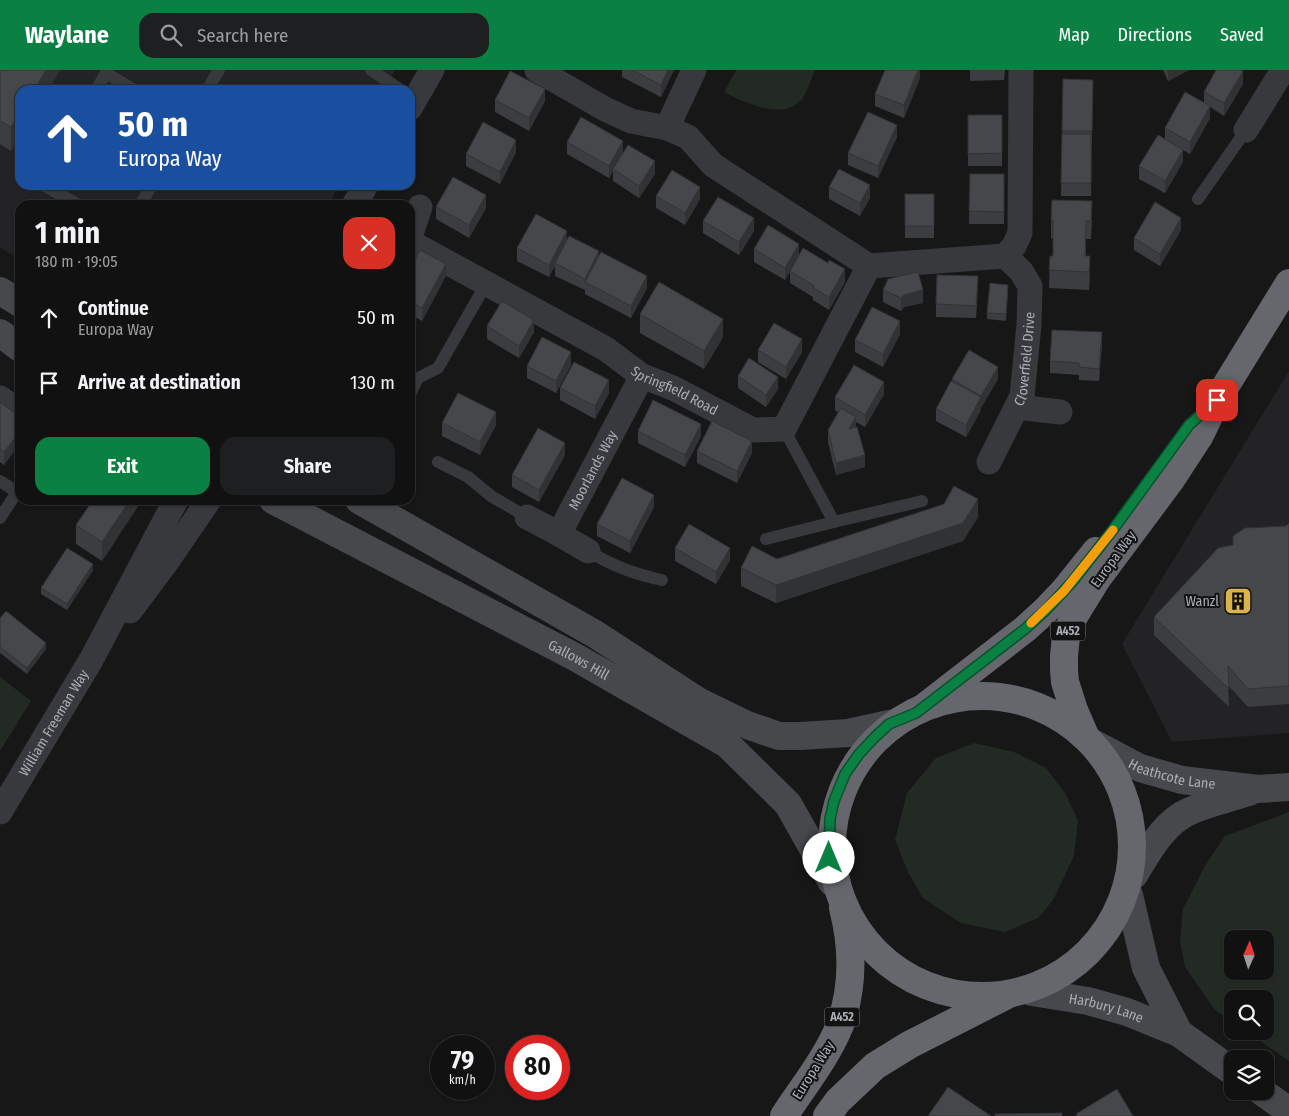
<!DOCTYPE html>
<html lang="en">
<head>
<meta charset="utf-8">
<style>
  body { margin:0; font-family:"Fira Sans Condensed",sans-serif; background:#1e1f20; color:#f1f3f6; height:100vh; display:flex; flex-direction:column; font-size:19px; white-space:nowrap }
  * { box-sizing:border-box; margin:0 }
  p { font-size:16px; color:#9c9d9f }
  .icon { flex:none; width:28px; height:28px; fill:none; stroke:currentColor; stroke-width:2; stroke-linecap:round; stroke-linejoin:round }
  .map { position:relative; flex:1; overflow:hidden }
  .drawer { position:absolute; left:15px; top:130px; width:400px; height:305px; display:flex; flex-direction:column; background:#111112; border-radius:15px; box-shadow:0 1px 4px #0004,0 0 0 1px #303132 }
  .drawer>* { flex:none }
  .guide { position:absolute; left:15px; top:15px; width:400px; height:105px; border-radius:15px; box-shadow:0 1px 4px #0004,0 0 0 1px #303132; background:#1a4fa0; color:#fff; overflow:hidden }
  .needle { width:32px; rotate:3deg }
  .fabs { position:absolute; left:1224px; top:860px; display:grid; gap:10px }
  .fabs a { display:grid; place-items:center; width:50px; height:50px; border-radius:10px; background:#111112; box-shadow:0 1px 4px #0004,0 0 0 1px #303132; font-size:25px }
  .speed { position:absolute; left:430px; top:965px; display:flex; gap:10px; font-size:25px; font-weight:700; text-align:center }
  .speed>* { display:grid; place-content:center; width:65px; height:65px; border-radius:50%; background:#111112; box-shadow:0 1px 4px #0004,0 0 0 1px #303132; line-height:1 }
  .speed small { font-size:12px; font-weight:400 }
  .speed .limit { border:8px solid #d22; background:#fff; color:#111 }
  .pin { position:absolute; display:grid; place-items:center; width:42px; height:42px; color:#fff; margin:-21px; border-radius:10px; box-shadow:0 2px 8px #0006 }
  .me { position:absolute; width:55px; margin:-28px; rotate:0deg; stroke-linejoin:round; filter:drop-shadow(0 0 4px #0008) }
  .turn { display:flex; align-items:center; gap:18px; height:105px; padding:0 20px; font-size:22px }
  .turn .icon { width:65px; height:65px; stroke-width:2.5 }
  .turn b { display:block; font-size:35px; line-height:42px }
  .round { display:grid; place-items:center; flex:none; width:52px; height:52px; border-radius:15px; background:#1e1f20 }
  .overview { display:flex; align-items:center; justify-content:space-between; height:85px; padding:0 20px }
  h1 { font-size:30px; font-weight:700; line-height:38px }
  .cta { display:flex; gap:10px; margin-top:auto; padding:10px 20px }
  .cta a { flex:1; height:58px; border-radius:15px; background:#0b8043; color:#fff; font-size:20px; font-weight:700; line-height:58px; text-align:center }
  .cta a+a { background:#1e1f20; color:#f1f3f6 }
  ul { padding:0; list-style:none }
  li { display:flex; align-items:center; gap:15px; height:65px; padding:0 20px }
  li div { flex:1 }
  li b { display:block; font-size:19px }
  li em { font-style:normal }
  header { display:flex; align-items:center; gap:30px; box-sizing:border-box; height:70px; padding:0 25px; background:#0b8043; color:#fff }
  header strong { font-size:24px }
  nav { display:flex; gap:28px; margin-inline-start:auto; font-size:18px }
  .search { width:350px; height:45px; background:#1e1f20; display:flex; align-items:center; gap:12px; box-sizing:border-box; padding:0 18px; border-radius:15px; color:#9c9d9f; font-size:19px }
  .map>svg:first-child { display:block }
</style>
</head>
<body>
<header>
<strong>Waylane</strong>
<div class="search"><svg class="icon" aria-label="search" viewBox="0 0 24 24"><circle cx="10" cy="10" r="6"/><path d="M15 15l6 6"/></svg>Search here</div>
<nav><a>Map</a><a>Directions</a><a>Saved</a></nav>
</header>
<div class="map">
<svg width="1289" height="1046" viewBox="0 0 1289 1046">
  <rect width="100%" height="100%" fill="#171718"/>
  <!-- built -->
  <g fill="#232325">
    <polygon points="0,0 395,0 385,20 20,20 20,115 339,115 329,135 20,135 20,190 0,177"/>
    <polygon points="1289,301 1289,663 1172,672 1122,574"/>
  </g>
  <!-- green -->
  <g fill="#232a24" fill-rule="evenodd">
    <path d="M736,0H815C811,9 808,21 802,29C783,52 744,32 724,22Z"/>
    <polygon points="0,607 31,631 0,681"/>
    <polygon points="974,673 1014,682 1046,698 1065,723 1078,750 1074,786 1053,830 1038,848 1005,862 961,853 923,828 908,802 895,770 907,723 936,688"/>
    <path d="M1289,742V991L1246,961H1265V929H1232V952L1215,940L1185,897L1180,871L1183,839L1206,794L1225,766ZM1232,869H1265V901H1232Z"/>
  </g>
  <g fill="none" stroke-linecap="round" stroke-linejoin="round">
    <!-- lane -->
    <g stroke="#38393d" stroke-width="12">
      <polyline points="371,0 401,20"/>
      <polyline points="96,20 106,3 134,20"/>
      <polyline points="207,20 219,0"/>
      <polyline points="43,115 79,135"/>
      <polyline points="1198,129 1246,60"/>
      <polyline points="140,135 152,115"/>
      <polyline points="410,324 418,308 438,298 486,214"/>
      <polyline points="784,359 834,452 922,431"/>
      <polyline points="438,392 468,407 491,426 527,447"/>
      <polyline points="0,411 17,422 0,448"/>
      <polyline points="766,469 834,452"/>
      <path d="M588,481C613,496 634,504 662,510"/>
    </g>
    <!-- street -->
    <g stroke="#38393d" stroke-width="25">
      <polyline points="537,0 605,39 631,51 667,58"/>
      <polyline points="694,0 667,58 688,67 713,95 869,196 1005,186 1014,176 1020,163 1021,0"/>
      <polyline points="410,38 432,0"/>
      <polyline points="1246,60 1283,0"/>
      <polyline points="354,135 366,115"/>
      <polyline points="410,167 420,137"/>
      <path id="s1" d="M410,172L606,279L642,306L673,318L753,360L784,359L869,196"/>
      <polyline points="0,328 20,342"/>
      <polyline points="1017,337 1060,342"/>
      <path id="s2" d="M989,392L1022,326L1029,255L1030,216L1021,201L1005,186"/>
      <polyline points="527,447 559,464"/>
      <path id="s3" d="M588,481L559,464L642,306"/>
      <polyline points="130,541 168,490 209,430"/>
      <path id="s4" d="M0,742L91,590L176,430"/>
    </g>
    <!-- secondary -->
    <g stroke="#46484c" stroke-width="28">
      <polyline points="0,221 20,233"/>
      <polyline points="0,263 20,278"/>
      <path id="s5" d="M273,430L575,587L727,674L788,734L832,812"/>
      <polyline points="359,430 595,564 698,631 747,655 779,666 800,666 848,663 889,654"/>
      <path id="s6" d="M1093,673L1140,698L1182,710L1258,719L1289,717"/>
      <path d="M1134,805C1148,782 1164,752 1190,741C1209,733 1230,728 1249,722"/>
      <polyline points="1129,825 1146,898 1179,963"/>
      <path id="s7" d="M1032,922L1088,931L1127,942L1179,963L1232,1001"/>
      <polyline points="1261,1021 1289,1041"/>
    </g>
    <!-- highway -->
    <g stroke="#65676d" stroke-width="28">
      <circle cx="982" cy="776" r="150"/>
      <polyline points="923,638 1025,559 1046,540 1064,521 1096,481"/>
      <polyline points="1084,663 1074,640 1065,612 1064,600 1064,586 1066,566 1073,548 1097,509 1170,411 1200,365 1217,330 1289,213"/>
      <path d="M784,1046C803,1017 827,987 840,955C854,916 853,877 843,838"/>
      <polyline points="827,1046 838,1031 875,996 909,975 1009,924"/>
    </g>
  </g>
  <!-- wall -->
  <g fill="#3c3d40">
    <polygon points="0,0 60,0 48,20 20,20 11,81 0,74"/>
    <polygon points="622,0 674,0 661,27 622,7"/>
    <polygon points="920,0 920,8 904,48 875,36 875,24"/>
    <polygon points="970,0 1005,0 1004,10 970,11"/>
    <polygon points="1163,0 1189,0 1168,11"/>
    <polygon points="1063,9 1093,10 1091,126 1061,126"/>
    <polygon points="1243,14 1224,46 1210,37 1210,48 1190,84 1183,80 1183,92 1165,123 1139,109 1139,96 1165,69 1165,58 1204,33 1204,22"/>
    <polygon points="495,30 545,31 529,61 495,42"/>
    <rect x="968" y="45" width="34" height="51"/>
    <polygon points="897,67 878,108 848,95 848,83"/>
    <polygon points="567,72 623,83 655,104 639,128 613,111 613,101 609,108 567,84"/>
    <polygon points="516,82 500,114 466,96 466,84"/>
    <polygon points="970,104 1004,104 1004,154 969,154"/>
    <polygon points="829,117 870,128 860,146 829,129"/>
    <rect x="905" y="124" width="29" height="44"/>
    <polygon points="656,126 700,129 685,155 656,138"/>
    <polygon points="436,137 486,138 469,168 436,149"/>
    <polygon points="1051,150 1092,150 1091,169 1086,169 1086,186 1090,204 1089,220 1049,218 1050,186 1053,186 1053,168 1051,168"/>
    <polygon points="703,151 754,161 739,185 703,163"/>
    <polygon points="1181,160 1160,196 1134,180 1134,168"/>
    <polygon points="567,170 599,186 647,218 631,248 585,224 585,220 555,206 555,196 549,207 517,191 517,178"/>
    <polygon points="754,179 799,185 845,212 829,240 813,230 813,227 790,213 790,202 785,210 754,192"/>
    <polygon points="410,198 446,206 422,251 410,244"/>
    <polygon points="978,218 976,248 936,247 936,234"/>
    <polygon points="883,220 923,233 904,237 901,241 883,232"/>
    <polygon points="1008,221 1006,251 987,249 987,243"/>
    <polygon points="640,244 723,267 704,299 640,263"/>
    <polygon points="487,256 534,262 519,288 487,269"/>
    <polygon points="900,264 883,297 855,282 855,270"/>
    <polygon points="1102,274 1099,311 1079,310 1079,305 1050,303 1050,291"/>
    <polygon points="758,280 802,282 786,309 758,292"/>
    <polygon points="571,295 556,323 527,308 527,296"/>
    <polygon points="738,306 778,319 766,337 738,318"/>
    <polygon points="952,309 998,309 981,338 981,340 966,367 936,351 936,339 952,312"/>
    <polygon points="560,318 609,323 595,349 560,330"/>
    <polygon points="884,324 865,357 856,352 856,357 865,397 836,405 828,372 828,360 838,342 835,340 835,327"/>
    <polygon points="0,332 20,347 20,373 4,395 0,392"/>
    <polygon points="442,353 496,355 480,385 442,366"/>
    <polygon points="638,361 701,366 685,397 638,373"/>
    <polygon points="697,381 752,383 737,413 697,393"/>
    <polygon points="565,385 539,432 512,417 512,405"/>
    <polygon points="93,430 142,430 102,491 76,474 76,455"/>
    <polygon points="654,437 630,483 597,466 597,454"/>
    <polygon points="978,447 963,471 776,533 741,516 741,498 777,489"/>
    <polygon points="1289,453 1289,634 1248,637 1228,615 1229,637 1154,565 1154,547 1233,475 1286,456"/>
    <polygon points="675,478 730,490 716,514 675,491"/>
    <polygon points="93,500 67,540 41,524 41,518"/>
    <polygon points="0,548 46,579 27,604 0,583"/>
  </g>
  <!-- shaded-wall -->
  <g fill="#313234">
    <polygon points="46,0 60,0 48,20 34,20"/>
    <polygon points="668,0 674,0 661,27 661,15"/>
    <polygon points="918,0 920,0 920,8 904,48 904,35"/>
    <polygon points="1168,0 1189,0 1168,11"/>
    <polygon points="1243,1 1243,14 1224,46 1224,33"/>
    <polygon points="545,19 545,31 529,61 529,48"/>
    <polygon points="1210,36 1210,48 1190,84 1190,72"/>
    <polygon points="20,42 20,66 11,81 11,57"/>
    <polygon points="897,55 897,67 878,108 878,96"/>
    <polygon points="516,70 516,82 500,114 500,102"/>
    <polygon points="623,71 623,84 613,99 613,101 609,108 609,96"/>
    <polygon points="1183,80 1183,92 1165,123 1165,111"/>
    <polygon points="655,91 655,104 639,128 639,116"/>
    <polygon points="870,115 870,128 860,146 860,133"/>
    <polygon points="700,117 700,129 685,155 685,143"/>
    <polygon points="486,125 486,138 469,168 469,155"/>
    <polygon points="754,148 754,161 739,185 739,172"/>
    <polygon points="1181,148 1181,160 1160,196 1160,184"/>
    <polygon points="567,161 567,173 555,193 555,196 549,207 549,195"/>
    <polygon points="799,174 799,186 785,210 785,198"/>
    <polygon points="599,181 599,194 585,212 585,221 585,209"/>
    <polygon points="1090,186 1090,204 1089,220 1089,202"/>
    <polygon points="446,194 446,206 422,251 422,238"/>
    <polygon points="845,199 845,212 829,240 829,227"/>
    <polygon points="647,206 647,218 631,248 631,236"/>
    <polygon points="923,220 923,233 904,237 901,241 901,228 904,225"/>
    <polygon points="723,249 723,267 704,299 704,281"/>
    <polygon points="534,250 534,262 519,288 519,276"/>
    <polygon points="900,251 900,264 883,297 883,284"/>
    <polygon points="1102,262 1102,274 1099,311 1099,299"/>
    <polygon points="802,269 802,282 786,309 786,297"/>
    <polygon points="571,282 571,295 556,323 556,311"/>
    <polygon points="998,297 998,309 981,338 981,326"/>
    <polygon points="778,307 778,319 766,337 766,325"/>
    <polygon points="609,310 609,323 595,349 595,336"/>
    <polygon points="884,312 884,324 865,357 865,345"/>
    <polygon points="981,327 981,340 966,367 966,355"/>
    <polygon points="496,342 496,355 480,385 480,372"/>
    <polygon points="856,347 856,360 849,359"/>
    <polygon points="701,354 701,366 685,397 685,385"/>
    <polygon points="20,361 20,373 4,395 4,382"/>
    <polygon points="752,371 752,383 737,413 737,401"/>
    <polygon points="565,373 565,385 539,432 539,420"/>
    <polygon points="865,385 865,397 836,405 836,393"/>
    <polygon points="654,425 654,437 630,483 630,471"/>
    <polygon points="978,429 978,447 963,471 776,533 776,515"/>
    <polygon points="130,430 142,430 102,491 102,472"/>
    <polygon points="730,478 730,490 716,514 716,502"/>
    <polygon points="93,494 93,500 67,540 67,534"/>
    <polygon points="46,573 46,579 27,604 27,598"/>
  </g>
  <!-- building -->
  <g fill="#46474a" stroke="#313234">
    <polygon points="0,0 46,0 34,20 20,20 20,42 11,57 0,51"/>
    <polygon points="632,0 668,0 661,15"/>
    <polygon points="885,0 918,0 904,35 875,24"/>
    <polygon points="1216,0 1240,0 1243,1 1224,33 1204,22"/>
    <polygon points="510,1 545,19 529,48 495,30"/>
    <polygon points="1063,9 1093,10 1092,61 1062,61"/>
    <polygon points="1185,22 1210,36 1190,72 1165,58"/>
    <polygon points="868,42 897,55 878,96 848,83"/>
    <polygon points="968,45 1002,45 1002,83 968,84"/>
    <polygon points="581,47 623,71 609,96 567,72"/>
    <polygon points="483,52 516,70 500,102 466,84"/>
    <polygon points="1062,64 1091,64 1091,113 1061,113"/>
    <polygon points="1158,65 1183,80 1165,111 1139,96"/>
    <polygon points="628,75 655,91 639,116 613,99"/>
    <polygon points="839,99 870,115 860,133 829,117"/>
    <polygon points="672,100 700,117 685,143 656,126"/>
    <polygon points="970,104 1004,104 1004,142 969,141"/>
    <polygon points="453,107 486,125 469,155 436,137"/>
    <rect x="905" y="124" width="29" height="32"/>
    <polygon points="718,127 754,148 739,172 703,151"/>
    <polygon points="1052,130 1092,131 1091,151 1086,151 1085,186 1090,186 1089,202 1049,200 1050,186 1053,186 1053,150 1051,150"/>
    <polygon points="1155,132 1181,148 1160,184 1134,168"/>
    <polygon points="536,144 567,161 549,195 517,178"/>
    <polygon points="768,155 799,174 785,198 754,179"/>
    <polygon points="569,166 599,181 585,209 555,193"/>
    <polygon points="803,178 828,193 829,190 845,199 829,227 813,218 814,216 790,201"/>
    <polygon points="420,180 446,194 422,238 410,232 410,198"/>
    <polygon points="601,182 647,206 631,236 585,212"/>
    <polygon points="918,202 923,220 904,225 901,228 883,220 888,209"/>
    <polygon points="937,205 978,206 976,236 936,234"/>
    <polygon points="659,212 723,249 704,281 640,244"/>
    <polygon points="990,213 1008,215 1006,244 987,243"/>
    <polygon points="502,231 534,250 519,276 487,256"/>
    <polygon points="872,237 900,251 883,284 855,270"/>
    <polygon points="774,253 802,269 786,297 758,280"/>
    <polygon points="1052,260 1102,262 1099,299 1079,297 1079,293 1050,291"/>
    <polygon points="542,267 571,282 556,311 527,296"/>
    <polygon points="969,280 998,297 981,326 952,309"/>
    <polygon points="749,288 778,307 766,325 738,306"/>
    <polygon points="574,292 609,310 595,336 560,318"/>
    <polygon points="854,295 884,312 865,345 835,327"/>
    <polygon points="951,311 981,327 966,355 936,339"/>
    <polygon points="458,323 496,342 480,372 442,353"/>
    <polygon points="653,330 701,354 685,385 638,361"/>
    <polygon points="0,332 20,347 20,361 4,382 0,379"/>
    <polygon points="841,338 856,347 849,359 857,357 865,385 836,393 828,360"/>
    <polygon points="712,351 752,371 737,401 697,381"/>
    <polygon points="538,358 565,373 539,420 512,405"/>
    <polygon points="622,408 654,425 630,471 597,454"/>
    <polygon points="954,416 978,429 963,453 776,515 741,498 752,476 777,489 944,434"/>
    <polygon points="93,430 130,430 102,472 76,455"/>
    <polygon points="1289,453 1289,616 1248,619 1228,596 1229,619 1154,547 1218,478 1233,475 1233,466 1245,458 1286,456"/>
    <polygon points="689,454 730,478 716,502 675,478"/>
    <polygon points="67,478 93,494 67,534 41,518"/>
    <polygon points="6,541 46,573 27,598 0,577 0,548"/>
    <polygon points="948,1017 991,1046 928,1046"/>
    <polygon points="1117,1019 1133,1046 1077,1046 1076,1044"/>
    <polygon points="1062,1043 1062,1046 995,1046 995,1044"/>
  </g>
  <g fill="none" stroke-linecap="round" stroke-linejoin="round">
    <!-- route casing -->
    <g stroke="#07532c" stroke-width="12">
      <polyline id="route" points="829,788 830,749 834,731 845,704 859,684 875,667 889,654 916,643 1025,559 1046,540 1072,512 1112,461 1189,355 1217,330"/>
    </g>
    <!-- route -->
    <use href="#route" stroke="#0b8043" stroke-width="9"/>
    <!-- slow -->
    <polyline stroke="#f59e0b" stroke-width="9" points="1031,553 1064,521 1113,460"/>
  </g>
  <!-- icons -->
  <defs>
    <g id="building-square" transform="scale(1.4375)"><rect x="-9" y="-9" width="18" height="18" rx="4" fill="#dbb34c" stroke="#121213"/><path d="M-4-6H4V6H1V3H-1V6H-4ZM-2.5-4.3h1.7v1.8h-1.7ZM.8-4.3h1.7v1.8H.8ZM-2.5-1h1.7V.8h-1.7ZM.8-1h1.7V.8H.8Z" fill="#111"/></g>
  </defs>
  <g fill-rule="evenodd">
    <use href="#building-square" x="1238" y="531"/>
  </g>
  <g text-anchor="middle" stroke-width="4" stroke-linejoin="round" paint-order="stroke">
    <!-- shield labels -->
    <g fill="#121213" stroke="#7c7e85" stroke-width="1">
      <rect x="1050.5" y="551.5" width="35" height="19" rx="4"/>
      <rect x="824.5" y="937.5" width="35" height="19" rx="4"/>
    </g>
    <g font-size="12" font-weight="bold" fill="#aaadb6">
      <text x="1068" y="565">A452</text>
      <text x="842" y="951">A452</text>
    </g>
    <!-- street labels -->
    <g font-size="14" fill="#aaadb6" stroke="#121213">
      <text dy="5" stroke="none"><textPath href="#s2" startOffset="111">Cloverfield Drive</textPath></text>
      <text dy="5" stroke="none"><textPath href="#s1" startOffset="304">Springfield Road</textPath></text>
      <text dy="5" stroke="none"><textPath href="#s3" startOffset="106">Moorlands Way</textPath></text>
      <text transform="translate(1113 489) rotate(-54)" y="5">Europa Way</text>
      <text dy="5" stroke="none"><textPath href="#s5" startOffset="345">Gallows Hill</textPath></text>
      <text dy="5" stroke="none"><textPath href="#s4" startOffset="104">William Freeman Way</textPath></text>
      <text dy="5" stroke="none"><textPath href="#s6" startOffset="86">Heathcote Lane</textPath></text>
      <text dy="5" stroke="none"><textPath href="#s7" startOffset="76">Harbury Lane</textPath></text>
      <text transform="translate(813 1000) rotate(-58)" y="5">Europa Way</text>
    </g>
    <!-- poi labels -->
    <g font-size="14" fill="#aaadb6" stroke="#121213" text-anchor="end">
      <text x="1219" y="536">Wanzl</text>
    </g>
  </g>
</svg>
<div class="fabs">
<a><svg class="needle" viewBox="-14 -14 28 28"><path d="M0-13l5 13h-10z" fill="#e53935"/><path d="M0 13l5-13h-10z" fill="#9c9d9f"/></svg></a>
<a><svg class="icon" aria-label="search" viewBox="0 0 24 24"><circle cx="10" cy="10" r="6"/><path d="M15 15l6 6"/></svg></a>
<a><svg class="icon" aria-label="layers" viewBox="0 0 24 24"><path d="M12 4l9 5-9 5-9-5zM3 14l9 5 9-5"/></svg></a>
</div>
<div class="speed"><div>79<small>km/h</small></div><div class="limit">80</div></div>
<div class="pin" style="left:1217px;top:330px;background:#d93025"><svg class="icon" aria-label="arrive" viewBox="0 0 24 24"><path d="M6 21V4h12l-3 4 3 4H6"/></svg></div>
<svg class="me" style="left:829px;top:788px" viewBox="-20 -20 40 40"><circle r="19" fill="#fff"/><path d="M0-13L10 11 0 6-10 11z" fill="#0b8043"/></svg>
<div class="guide">
<div class="turn"><svg class="icon" aria-label="ahead" viewBox="0 0 24 24"><path d="M12 20V5M6 11l6-6 6 6"/></svg><div><b>50 m</b>Europa Way</div></div>
</div>
<section class="drawer">
<div class="overview"><div><h1>1 min</h1><p>180 m · 19:05</p></div><a class="round" style="background:#d93025;color:#fff"><svg class="icon" aria-label="close" viewBox="0 0 24 24"><path d="M6 6l12 12M18 6L6 18"/></svg></a></div>
<ul>
<li><svg class="icon" aria-label="ahead" viewBox="0 0 24 24"><path d="M12 20V5M6 11l6-6 6 6"/></svg><div><b>Continue</b><p>Europa Way</p></div><em>50 m</em></li>
<li><svg class="icon" aria-label="arrive" viewBox="0 0 24 24"><path d="M6 21V4h12l-3 4 3 4H6"/></svg><div><b>Arrive at destination</b></div><em>130 m</em></li>
</ul>
<div class="cta"><a>Exit</a><a>Share</a></div>
</section>
</div>
</body>
</html>
